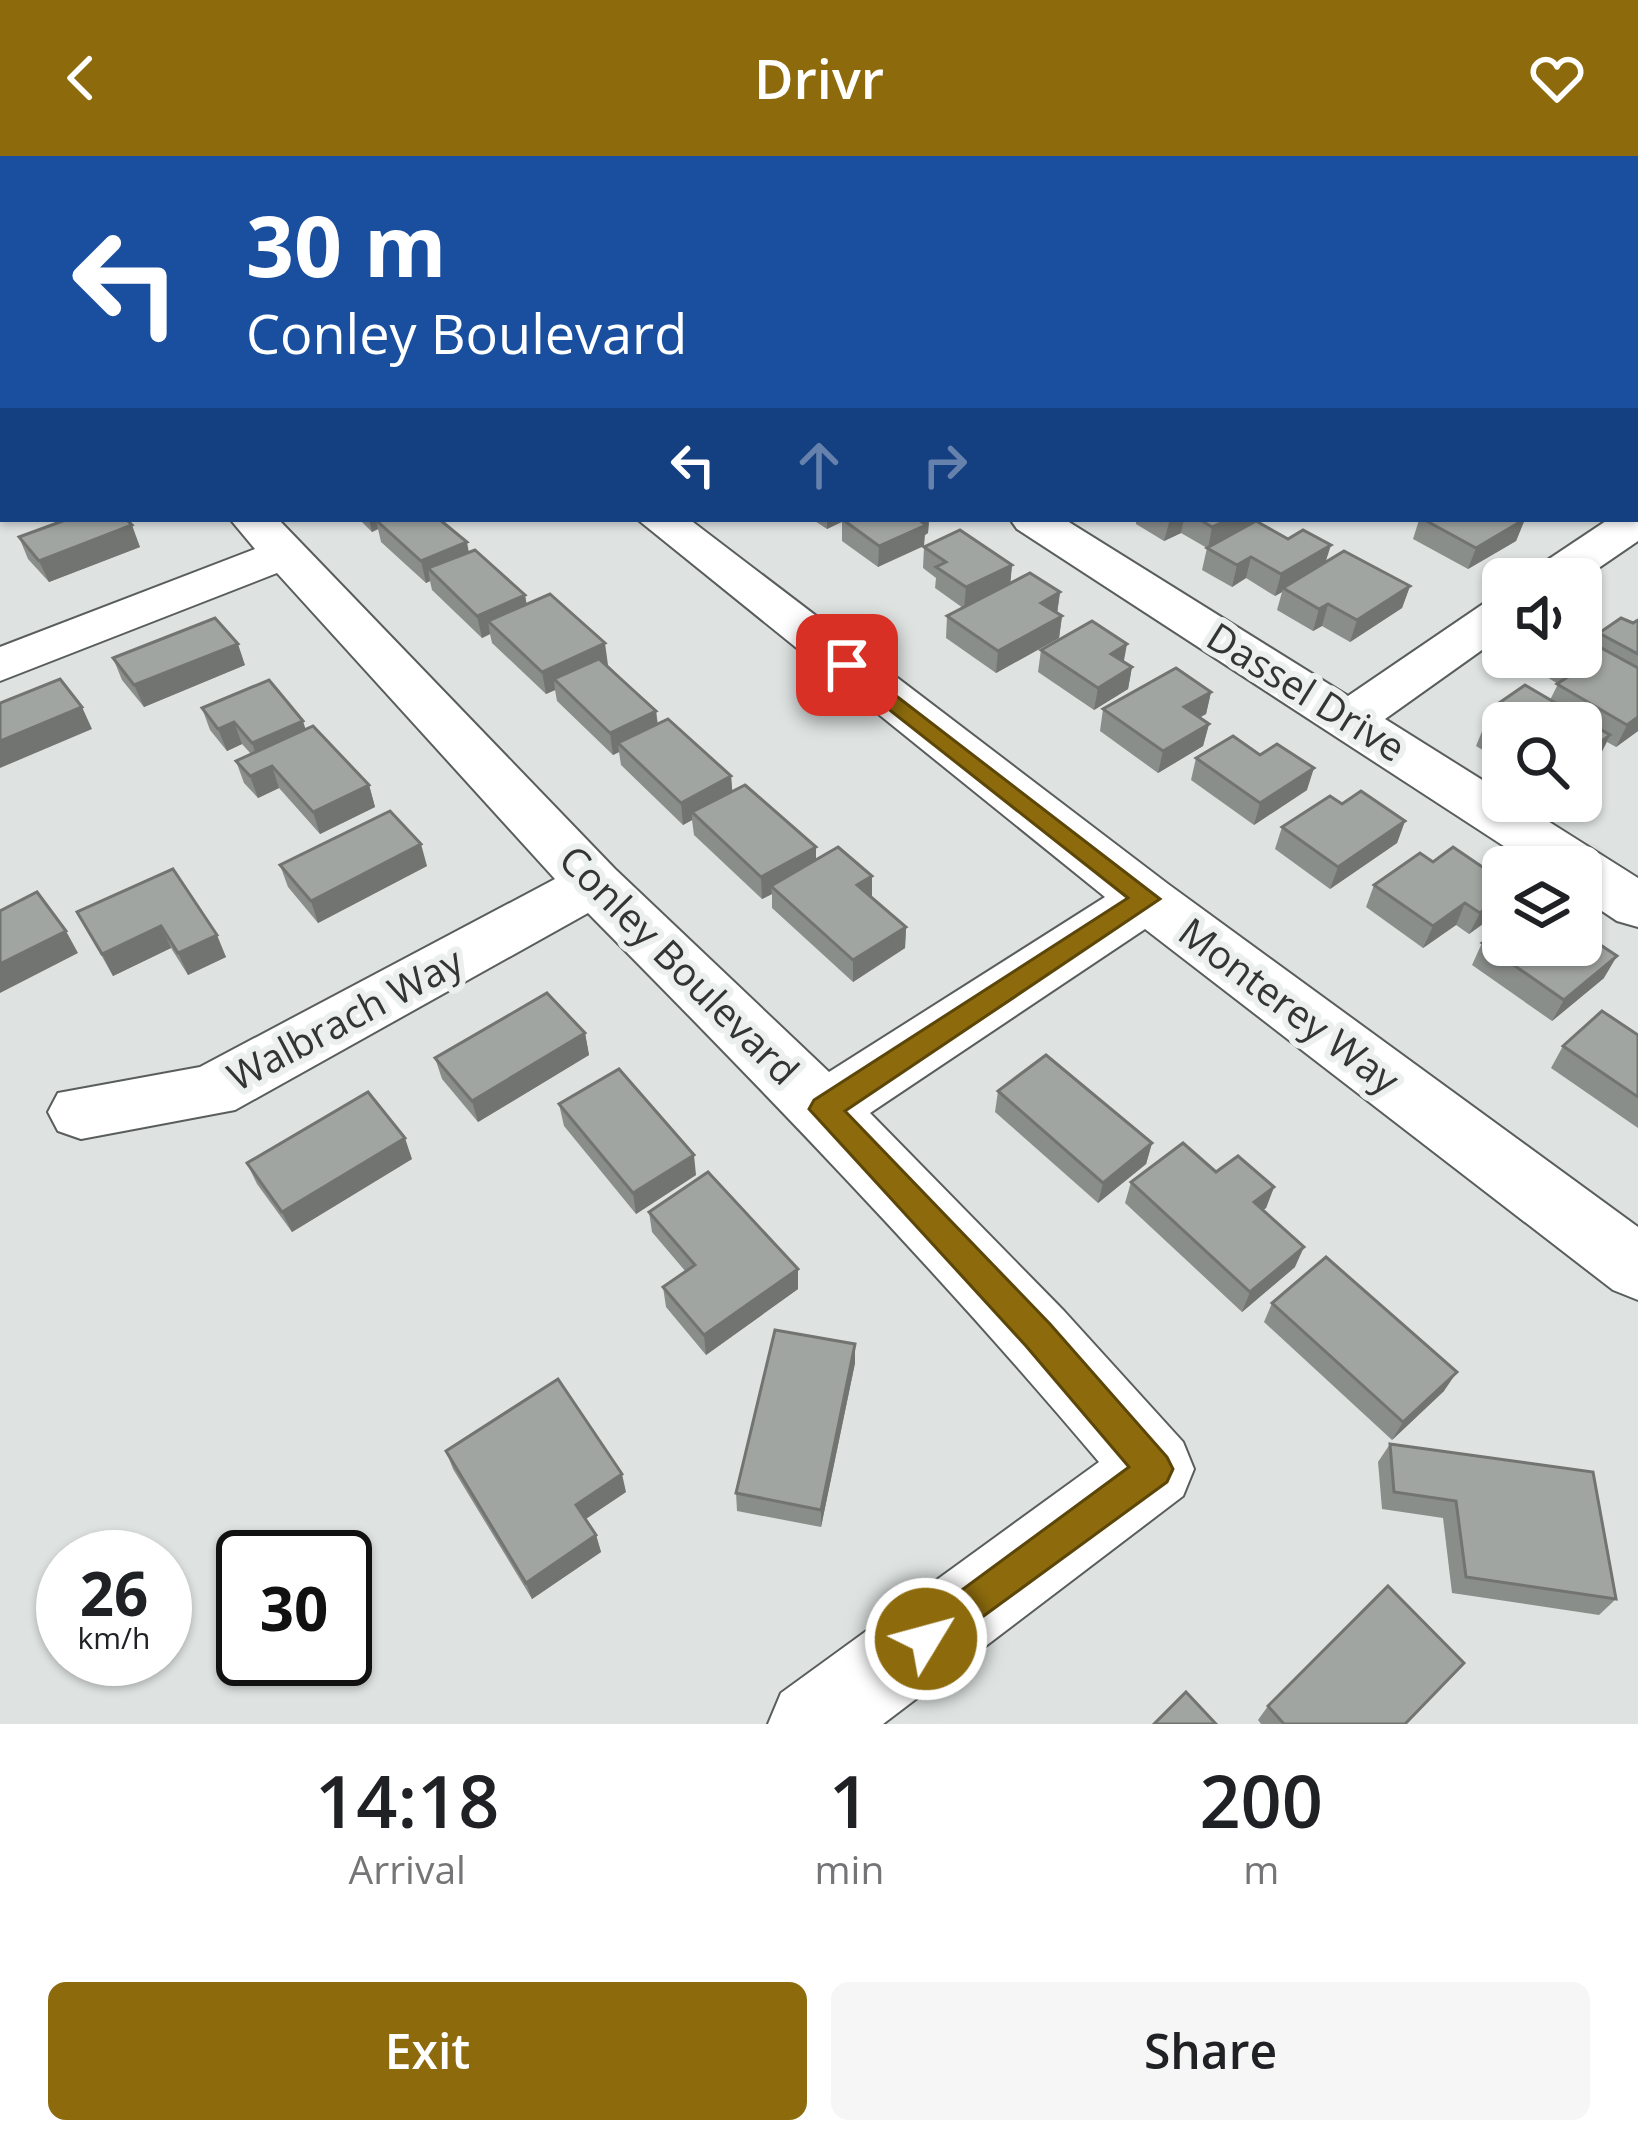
<!DOCTYPE html>
<html lang="en">
<head>
<meta charset="utf-8">
<style>
  body { margin:0; font-family:"Open Sans",sans-serif; background:#f6f6f6; color:#202124; height:100vh; display:flex; flex-direction:column; font-size:45px; white-space:nowrap }
  * { box-sizing:border-box; margin:0 }
  p { font-size:39px; color:#757577 }
  .icon { flex:none; width:66px; height:66px; fill:none; stroke:currentColor; stroke-width:2; stroke-linecap:round; stroke-linejoin:round }
  .map { position:relative; height:1568px; overflow:hidden }
  .panel { display:flex; flex-direction:column; background:#fff; flex:1 }
  .panel>* { flex:none }
  .hud { position:absolute; left:0px; top:0px; width:1638px; height:366px; box-shadow:0 3px 9px #0004; background:#1a4fa0; color:#fff; overflow:hidden }
  .buttons { position:absolute; left:1482px; top:402px; display:grid; gap:24px }
  .buttons a { display:grid; place-items:center; width:120px; height:120px; border-radius:18px; background:#fff; box-shadow:0 3px 9px #0004; font-size:60px }
  .speed { position:absolute; left:36px; top:1374px; display:flex; gap:24px; font-size:60px; font-weight:700; text-align:center }
  .speed>* { display:grid; place-content:center; width:156px; height:156px; border-radius:50%; background:#fff; box-shadow:0 3px 9px #0004; line-height:1 }
  .speed small { font-size:30px; font-weight:400 }
  .speed .limit { border:6px solid #111; border-radius:18px; background:#fff; color:#111 }
  .pin { position:absolute; display:grid; place-items:center; width:102px; height:102px; color:#fff; margin:-51px; border-radius:24px; box-shadow:0 6px 18px #0006 }
  .me { position:absolute; width:132px; margin:-66px; rotate:53deg; stroke-linejoin:round; filter:drop-shadow(0 0 9px #0008) }
  .turn { display:flex; align-items:center; gap:42px; height:252px; padding:0 48px; font-size:54px }
  .turn .icon { width:156px; height:156px; stroke-width:2.5 }
  .turn b { display:block; font-size:84px; line-height:102px }
  .lanes { display:flex; align-items:center; height:114px; padding:0 48px; background:#0003; justify-content:center; gap:60px; direction:ltr }
  .lanes .off { opacity:.35 }
  .eta { display:flex; justify-content:space-evenly; align-items:center; height:204px; text-align:center }
  .eta b { font-size:72px; font-weight:600; line-height:84px }
  .cta { display:flex; gap:24px; margin-top:auto; padding:24px 48px }
  .cta a { flex:1; height:138px; border-radius:18px; background:#8d6b0d; color:#fff; font-size:48px; font-weight:600; line-height:138px; text-align:center }
  .cta a+a { background:#f6f6f6; color:#202124 }
  header { display:flex; justify-content:space-between; align-items:center; height:156px; padding:0 48px; background:#8d6b0d; color:#fff; font-size:54px; font-weight:600 }
  .map>svg:first-child { display:block }
</style>
</head>
<body>
<header><svg class="icon" aria-label="back" viewBox="0 0 24 24"><path d="M15 5l-7 7 7 7"/></svg>Drivr<svg class="icon" aria-label="heart" viewBox="0 0 24 24"><path d="M12 20l-8-8c-3-5 5-10 8-4 3-6 11-1 8 4z"/></svg></header>
<div class="map">
<svg width="1638" height="1568" viewBox="0 0 1638 1568">
  <rect width="100%" height="100%" fill="#dee3e2"/>
  <g fill="none" stroke-linecap="round" stroke-linejoin="round">
    <!-- minor casing -->
    <g stroke="#595e5d" stroke-width="4">
      <g id="minor">
        <polygon points="176,0 210,0 212,3 178,3"/>
        <polygon points="855,0 890,0 892,3 857,3"/>
        <polygon points="3,13 3,33 0,34 0,14"/>
        <polygon points="1638,25 1638,47 1635,48 1635,26"/>
        <polygon points="3,186 3,210 0,211 0,187"/>
        <polygon points="1638,350 1638,385 1581,424 1527,423 1534,413 1609,363 1635,363"/>
        <path d="M230,363H278L615,713L829,916L1105,741L637,363H689L1168,728L1638,1071V1144L1613,1134L1145,773L870,957L1064,1155L1183,1286L1194,1313L1183,1340L883,1568H768L781,1537L1099,1306C938,1115 764,935 588,757L235,954L81,983L58,975L48,956L58,937L200,911L555,723L277,417L0,525V491L255,393Z"/>
        <polygon points="1010,363 1064,363 1348,540 1486,446 1503,441 1503,479 1385,563 1503,637 1503,645 1516,645 1638,722 1638,771 1617,765 1581,741 1581,711 1536,711 1017,373"/>
      </g>
    </g>
    <!-- minor -->
    <use href="#minor" fill="#fff" fill-rule="evenodd"/>
  </g>
  <!-- wall -->
  <g fill="#8a8e8b">
    <polygon points="468,0 545,0 545,1 538,3 472,3"/>
    <polygon points="724,0 801,0 808,3 726,3"/>
    <polygon points="927,0 968,0 962,3 933,3"/>
    <polygon points="1093,0 1142,0 1142,3"/>
    <polygon points="1251,0 1406,0 1405,3 1251,3"/>
    <polygon points="1638,200 1638,287 1635,294 1635,201"/>
    <polygon points="56,363 126,363 140,391 49,426 28,403 19,381 59,366"/>
    <polygon points="359,363 439,363 469,396 525,439 526,448 608,509 656,555 658,568 731,620 732,635 816,704 872,720 872,741 906,771 905,792 853,826 772,752 772,738 762,743 694,679 692,664 683,669 621,609 619,596 613,599 557,545 555,534 546,538 492,487 490,478 482,482 432,434 430,425 426,427 381,386 378,373 372,376"/>
    <polygon points="812,363 929,363 928,377 878,411 842,385 842,366 827,373"/>
    <polygon points="1136,363 1256,363 1255,365 1326,406 1410,430 1402,452 1350,486 1322,470 1313,475 1277,454 1282,436 1275,440 1246,422 1232,431 1202,414 1207,392 1181,377 1164,385 1136,368"/>
    <polygon points="1417,363 1525,363 1516,385 1468,413 1413,383 1419,364"/>
    <polygon points="924,391 1012,409 1010,427 1060,436 1057,457 1062,460 1059,482 996,517 946,482 947,460 963,452 935,432 936,422 923,412"/>
    <polygon points="1638,464 1638,575 1616,591 1607,586 1599,601 1581,614 1581,567 1503,567 1503,606 1476,590 1485,568 1492,563 1499,547 1550,544 1558,528 1547,521 1555,501 1581,501 1594,488 1599,477 1633,467"/>
    <polygon points="1041,494 1124,506 1132,511 1128,533 1094,554 1038,516"/>
    <polygon points="113,502 245,509 144,551 122,524"/>
    <polygon points="1211,536 1206,558 1199,562 1209,568 1203,590 1158,617 1100,575 1103,553"/>
    <polygon points="202,552 306,573 369,629 375,651 320,678 279,632 258,642 244,627 236,605 251,598 242,588 227,595 210,574"/>
    <polygon points="1196,602 1307,634 1254,669 1191,624"/>
    <polygon points="1342,648 1405,665 1397,687 1330,733 1275,693 1282,671"/>
    <polygon points="280,709 427,710 318,767 288,731"/>
    <polygon points="173,713 226,801 188,819 171,792 113,820 77,756"/>
    <polygon points="1374,729 1503,754 1469,778 1456,769 1423,792 1366,751"/>
    <polygon points="1482,787 1604,822 1552,865 1472,809"/>
    <polygon points="585,877 589,899 478,966 442,923 435,902"/>
    <polygon points="1638,879 1638,972 1551,912 1563,890"/>
    <polygon points="998,935 1152,987 1146,1008 1098,1047 995,956"/>
    <polygon points="559,948 696,1019 636,1058 564,970"/>
    <polygon points="412,1003 292,1076 257,1028 247,1007"/>
    <polygon points="1216,1016 1274,1031 1266,1052 1262,1054 1295,1111 1242,1156 1125,1047 1131,1026"/>
    <polygon points="649,1056 798,1133 706,1199 666,1151 663,1131 686,1116 652,1076"/>
    <polygon points="1272,1147 1444,1235 1392,1284 1264,1166"/>
    <polygon points="855,1188 855,1207 821,1371 737,1355 736,1337"/>
    <polygon points="1390,1288 1616,1443 1599,1459 1452,1437 1443,1362 1382,1353 1378,1306"/>
    <polygon points="446,1295 626,1336 586,1363 596,1379 601,1396 532,1443 453,1313"/>
    <polygon points="1268,1550 1405,1568 1261,1568 1258,1564"/>
  </g>
  <!-- shaded-wall -->
  <g fill="#717471">
    <polygon points="294,0 349,0 349,3 295,3"/>
    <polygon points="492,0 545,0 545,1 538,3 492,3"/>
    <polygon points="762,0 800,0 800,3 749,3"/>
    <polygon points="946,0 968,0 962,3 946,3"/>
    <polygon points="1376,0 1406,0 1405,3 1376,3"/>
    <polygon points="3,135 3,157 0,158 0,136"/>
    <polygon points="3,238 3,261 0,262 0,239"/>
    <polygon points="369,363 404,363 376,364 378,373 372,376"/>
    <polygon points="827,363 847,363 827,373"/>
    <polygon points="916,363 929,363 928,377 925,379 924,390 878,411 879,390"/>
    <polygon points="1170,363 1184,363 1181,377 1164,385"/>
    <polygon points="1229,363 1256,363 1254,369 1208,393 1212,371"/>
    <polygon points="1525,363 1516,385 1468,413 1476,392"/>
    <polygon points="132,369 140,391 49,426 39,405"/>
    <polygon points="467,386 471,408 428,412 430,425 426,427 421,405"/>
    <polygon points="1331,389 1324,411 1283,432 1282,436 1275,440 1281,418"/>
    <polygon points="1251,401 1246,422 1232,431 1237,409"/>
    <polygon points="1012,409 1010,431 964,453 966,431"/>
    <polygon points="1410,430 1402,452 1350,486 1357,464"/>
    <polygon points="1060,436 1057,458 1041,447"/>
    <polygon points="525,439 529,461 488,465 490,478 482,482 477,460"/>
    <polygon points="1328,448 1322,470 1313,475 1319,453"/>
    <polygon points="1062,460 1059,482 996,517 998,495"/>
    <polygon points="605,487 608,509 562,531 554,523 555,534 546,538 542,516"/>
    <polygon points="238,488 245,509 144,551 134,529"/>
    <polygon points="1127,488 1123,510 1111,498"/>
    <polygon points="1132,511 1128,533 1094,554 1098,532"/>
    <polygon points="1211,536 1206,558 1179,573 1184,551"/>
    <polygon points="82,551 92,573 0,612 0,585"/>
    <polygon points="656,555 658,577 618,587 619,596 613,599 610,577"/>
    <polygon points="1638,561 1638,575 1616,591 1627,569"/>
    <polygon points="303,565 310,587 260,609 252,587"/>
    <polygon points="234,566 242,588 227,595 218,573"/>
    <polygon points="1209,568 1203,590 1158,617 1163,595"/>
    <polygon points="1610,579 1599,601 1581,614 1581,600"/>
    <polygon points="272,610 279,632 258,642 250,620"/>
    <polygon points="1314,612 1307,634 1254,669 1260,647"/>
    <polygon points="731,620 733,643 692,656 692,664 683,669 681,647"/>
    <polygon points="369,629 375,651 320,678 313,656"/>
    <polygon points="1405,665 1397,687 1330,733 1338,711"/>
    <polygon points="421,688 427,710 318,767 311,745"/>
    <polygon points="816,691 816,713 771,730 772,738 762,743 761,721"/>
    <polygon points="872,720 872,742 857,729"/>
    <polygon points="1503,739 1503,753 1469,778 1480,757"/>
    <polygon points="1465,747 1456,769 1423,792 1433,770"/>
    <polygon points="161,770 171,792 113,820 102,798"/>
    <polygon points="906,771 905,792 853,826 853,804"/>
    <polygon points="66,775 78,797 0,837 0,808"/>
    <polygon points="217,779 226,801 188,819 178,797"/>
    <polygon points="1617,800 1604,822 1552,865 1564,844"/>
    <polygon points="585,877 589,899 478,966 472,945"/>
    <polygon points="405,982 412,1003 292,1076 282,1056"/>
    <polygon points="1152,987 1146,1008 1098,1047 1103,1027"/>
    <polygon points="694,999 696,1019 636,1058 633,1037"/>
    <polygon points="1274,1031 1266,1052 1246,1067 1254,1046"/>
    <polygon points="1304,1091 1295,1111 1242,1156 1250,1136"/>
    <polygon points="798,1113 798,1133 706,1199 704,1179"/>
    <polygon points="855,1188 855,1207 821,1371 821,1354"/>
    <polygon points="1457,1216 1444,1235 1392,1284 1403,1266"/>
    <polygon points="622,1318 626,1336 581,1366 576,1349"/>
    <polygon points="596,1379 601,1396 532,1443 526,1427"/>
  </g>
  <!-- building -->
  <g fill="#a1a5a2" stroke="#717471" stroke-width="3">
    <polygon points="975,0 1028,0 1021,2 1023,3 981,3"/>
    <polygon points="1169,0 1235,0 1234,3 1167,3"/>
    <polygon points="1261,0 1314,0 1319,3 1265,3"/>
    <polygon points="1532,0 1579,0 1585,2 1537,3"/>
    <polygon points="3,30 3,61 0,58 0,31"/>
    <polygon points="1635,106 1638,107 1638,126 1635,127"/>
    <polygon points="1638,216 1638,261 1635,259 1635,217"/>
    <polygon points="3,257 3,294 0,290 0,258"/>
    <polygon points="68,363 126,363 132,369 39,405 19,381"/>
    <polygon points="379,363 439,363 467,386 421,405 376,364"/>
    <polygon points="842,363 918,363 926,369 879,390"/>
    <polygon points="1199,363 1229,363 1212,371"/>
    <polygon points="1423,363 1525,363 1476,392"/>
    <polygon points="1256,365 1288,383 1303,374 1331,389 1281,418 1251,401 1237,409 1207,392"/>
    <polygon points="960,374 1012,409 966,431 936,411 946,406 924,391"/>
    <polygon points="475,394 525,439 477,460 428,412"/>
    <polygon points="1344,395 1410,430 1357,464 1328,448 1319,453 1283,432"/>
    <polygon points="1030,417 1060,436 1041,447 1062,460 998,495 947,460"/>
    <polygon points="550,438 605,487 542,516 488,465"/>
    <polygon points="215,462 238,488 134,529 113,502"/>
    <polygon points="1621,462 1633,467 1638,464 1638,498 1599,477"/>
    <polygon points="1092,465 1127,488 1111,498 1132,511 1098,532 1041,494"/>
    <polygon points="1583,482 1638,512 1638,561 1627,569 1557,528 1580,513 1560,501 1581,501 1581,483"/>
    <polygon points="599,503 656,555 610,577 554,523"/>
    <polygon points="1176,512 1211,536 1184,551 1209,568 1163,595 1103,553"/>
    <polygon points="60,523 82,551 0,585 0,547"/>
    <polygon points="269,524 303,565 252,587 234,566 218,573 202,552"/>
    <polygon points="1525,529 1610,579 1581,600 1581,567 1503,567 1503,578 1485,568 1508,553 1499,547"/>
    <polygon points="668,563 731,620 681,647 618,587"/>
    <polygon points="313,570 369,629 313,656 272,610 250,620 236,605"/>
    <polygon points="1233,580 1260,599 1277,588 1314,612 1260,647 1196,602"/>
    <polygon points="745,629 816,691 761,721 692,656"/>
    <polygon points="1361,635 1405,665 1338,711 1282,671 1330,640 1342,648"/>
    <polygon points="390,655 421,688 311,745 280,709"/>
    <polygon points="838,691 872,720 857,729 906,771 853,804 771,730"/>
    <polygon points="1453,691 1503,725 1503,739 1480,757 1465,747 1433,770 1374,729 1420,697 1433,706"/>
    <polygon points="173,713 217,779 178,797 161,770 102,798 77,756"/>
    <polygon points="37,736 66,775 0,808 0,755"/>
    <polygon points="1503,771 1503,789 1581,789 1581,776 1617,800 1564,844 1482,787"/>
    <polygon points="547,837 585,877 472,945 435,902"/>
    <polygon points="1602,855 1638,879 1638,941 1563,890"/>
    <polygon points="1046,899 1152,987 1103,1027 998,935"/>
    <polygon points="619,913 694,999 633,1037 559,948"/>
    <polygon points="368,936 405,982 282,1056 247,1007"/>
    <polygon points="1183,987 1216,1016 1238,1000 1274,1031 1254,1046 1304,1091 1250,1136 1131,1026"/>
    <polygon points="708,1016 798,1113 704,1179 663,1131 695,1109 649,1056"/>
    <polygon points="1326,1101 1457,1216 1403,1266 1272,1147"/>
    <polygon points="775,1174 855,1188 821,1354 736,1337"/>
    <polygon points="558,1223 622,1318 576,1349 596,1379 526,1427 446,1295"/>
    <polygon points="1390,1288 1593,1316 1616,1443 1466,1421 1456,1345 1394,1336"/>
    <polygon points="1388,1430 1464,1507 1405,1568 1284,1568 1268,1550"/>
    <polygon points="1186,1536 1216,1568 1154,1568"/>
  </g>
  <!-- route -->
  <polygon fill="#8d6b0d" stroke="#5c4608" stroke-width="3" points="847,502 1160,743 845,955 1050,1168 1167,1301 1173,1313 1167,1326 926,1502 913,1497 907,1483 913,1470 1129,1311 1026,1190 809,953 814,944 1128,742 839,514 839,504"/>
  <g text-anchor="middle" stroke-width="12" stroke-linejoin="round" paint-order="stroke">
    <!-- street labels -->
    <g font-size="39" fill="#333534" stroke="#ebf0ef">
      <text transform="translate(1306 536) rotate(32)" y="14">Dassel Drive</text>
      <text transform="translate(679 809) rotate(45)" y="14">Conley Boulevard</text>
      <text transform="translate(1289 850) rotate(37)" y="14">Monterey Way</text>
      <text transform="translate(345 863) rotate(-28)" y="14">Walbrach Way</text>
    </g>
  </g>
</svg>
<div class="buttons">
<a><svg class="icon" aria-label="sound" viewBox="0 0 24 24"><path d="M4 9h4l5-4v14l-5-4H4zM17 9q2 3 0 6"/></svg></a>
<a><svg class="icon" aria-label="search" viewBox="0 0 24 24"><circle cx="10" cy="10" r="6"/><path d="M15 15l6 6"/></svg></a>
<a><svg class="icon" aria-label="layers" viewBox="0 0 24 24"><path d="M12 4l9 5-9 5-9-5zM3 14l9 5 9-5"/></svg></a>
</div>
<div class="speed"><div>26<small>km/h</small></div><div class="limit">30</div></div>
<div class="pin" style="left:847px;top:509px;background:#d93025"><svg class="icon" aria-label="arrive" viewBox="0 0 24 24"><path d="M6 21V4h12l-3 4 3 4H6"/></svg></div>
<svg class="me" style="left:926px;top:1483px" viewBox="-20 -20 40 40"><circle r="17" fill="#8d6b0d" stroke="#fff" stroke-width="3"/><path d="M0-11L8 9 0 5-8 9z" fill="#fff"/></svg>
<div class="hud">
<div class="turn"><svg class="icon" aria-label="left" viewBox="0 0 24 24"><path d="M17 20v-9H6M10 6l-5 5 5 5"/></svg><div><b>30 m</b>Conley Boulevard</div></div>
<div class="lanes"><svg class="icon" aria-label="left" viewBox="0 0 24 24"><path d="M17 20v-9H6M10 6l-5 5 5 5"/></svg><svg class="icon off" aria-label="ahead" viewBox="0 0 24 24"><path d="M12 20V5M6 11l6-6 6 6"/></svg><svg class="icon off" aria-label="right" viewBox="0 0 24 24"><path d="M7 20v-9h11M14 6l5 5-5 5"/></svg></div>
</div>
</div>
<section class="panel">
<div class="eta">
<div><b>14:18</b><p>Arrival</p></div>
<div><b>1</b><p>min</p></div>
<div><b>200</b><p>m</p></div>
</div>
<div class="cta"><a>Exit</a><a>Share</a></div>
</section>
</body>
</html>
